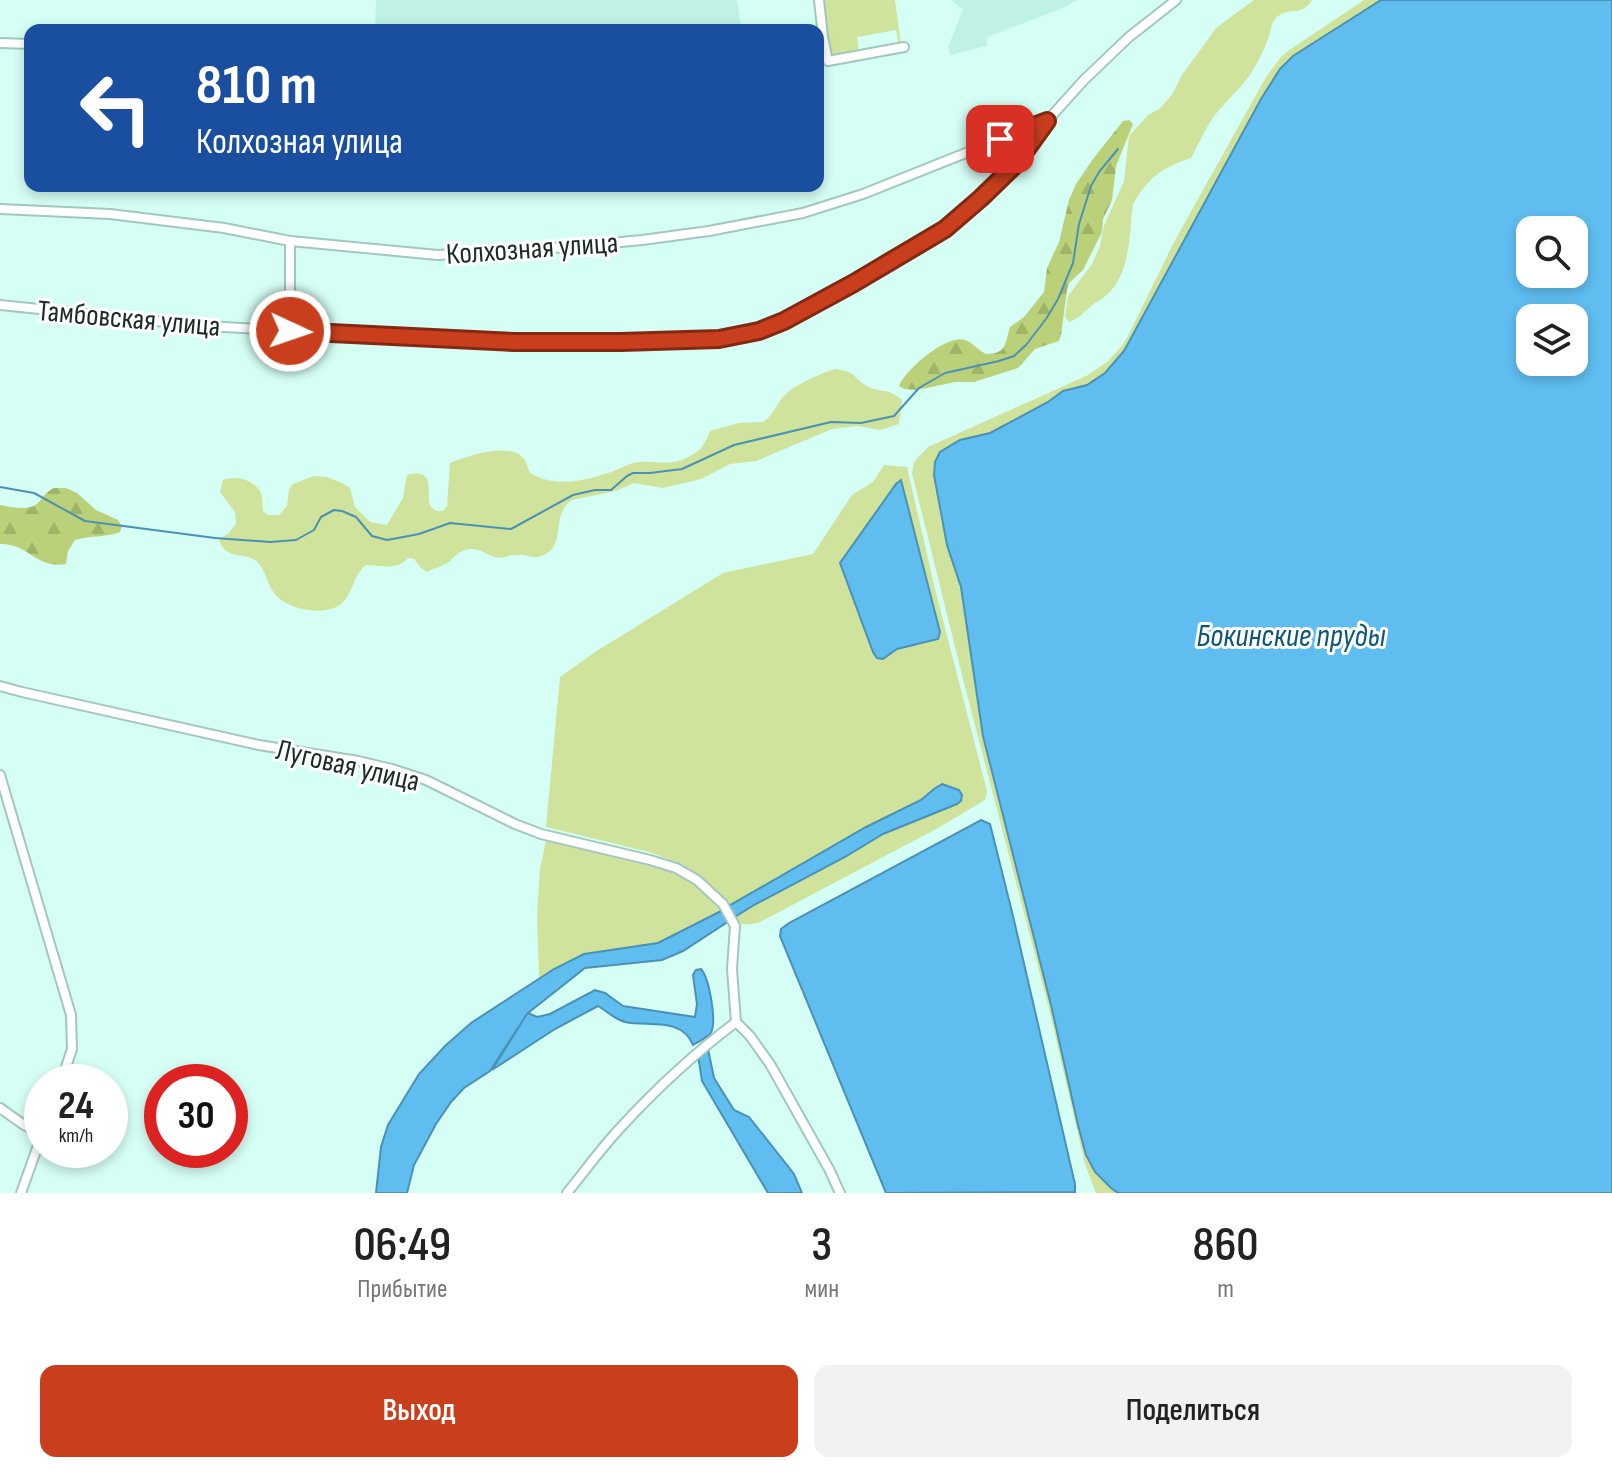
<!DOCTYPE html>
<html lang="ru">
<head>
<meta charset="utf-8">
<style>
  body { margin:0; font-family:"Sofia Sans Condensed",sans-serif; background:#f2f2f2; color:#222; height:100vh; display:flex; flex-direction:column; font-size:30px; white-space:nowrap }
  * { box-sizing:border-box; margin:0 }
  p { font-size:26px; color:#767676 }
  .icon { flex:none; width:44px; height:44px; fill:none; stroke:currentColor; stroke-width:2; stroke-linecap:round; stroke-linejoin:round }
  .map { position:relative; height:1193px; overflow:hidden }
  .sheet { display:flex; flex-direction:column; background:#fff; flex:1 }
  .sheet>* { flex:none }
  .hud { position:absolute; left:24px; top:24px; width:800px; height:168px; border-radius:16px; box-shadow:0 4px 12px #0003; background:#1a4fa0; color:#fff; overflow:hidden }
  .buttons { position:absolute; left:1516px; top:216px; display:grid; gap:16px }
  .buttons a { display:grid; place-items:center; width:72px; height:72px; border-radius:16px; background:#fff; box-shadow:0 4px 12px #0003; font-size:40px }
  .speed { position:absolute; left:24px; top:1064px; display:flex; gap:16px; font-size:40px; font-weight:700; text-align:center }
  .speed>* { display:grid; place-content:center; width:104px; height:104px; border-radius:50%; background:#fff; box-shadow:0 4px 12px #0003; line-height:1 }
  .speed small { font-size:20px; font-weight:400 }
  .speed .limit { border:12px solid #d22; background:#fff; color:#111 }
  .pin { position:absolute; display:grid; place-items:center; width:68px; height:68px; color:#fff; margin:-34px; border-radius:16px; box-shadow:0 4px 12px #0006 }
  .me { position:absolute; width:88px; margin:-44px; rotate:93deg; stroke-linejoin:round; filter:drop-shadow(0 0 6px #0008) }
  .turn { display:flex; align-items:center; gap:28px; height:168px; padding:0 40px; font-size:36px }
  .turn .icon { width:104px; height:104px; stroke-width:2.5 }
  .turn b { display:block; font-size:56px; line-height:68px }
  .eta { display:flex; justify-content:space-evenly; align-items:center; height:136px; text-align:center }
  .eta b { font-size:48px; font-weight:600; line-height:56px }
  .primary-button { display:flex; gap:16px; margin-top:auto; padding:16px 40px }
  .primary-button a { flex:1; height:92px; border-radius:16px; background:#c93f1d; color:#fff; font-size:32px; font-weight:600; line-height:92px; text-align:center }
  .primary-button a+a { background:#f2f2f2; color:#222 }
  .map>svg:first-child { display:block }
</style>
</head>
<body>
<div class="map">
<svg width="1612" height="1193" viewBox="0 0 1612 1193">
  <defs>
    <pattern id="forest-firs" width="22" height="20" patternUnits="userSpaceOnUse" patternTransform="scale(2)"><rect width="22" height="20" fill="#bbd179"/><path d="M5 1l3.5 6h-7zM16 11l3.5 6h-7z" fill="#a0b469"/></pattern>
  </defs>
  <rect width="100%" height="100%" fill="#d5fef4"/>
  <!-- built -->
  <g fill="#c0f1e5">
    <polygon points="376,0 737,0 742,30 375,30"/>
    <polygon points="952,0 1077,0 1063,8 987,37 987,46 950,55 948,47 963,10"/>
  </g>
  <!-- green -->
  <g fill="#d0e39d" fill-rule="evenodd">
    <path d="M823,0H895L901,45L899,46L896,30L857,37L859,53L836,56C823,44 825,18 823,0Z"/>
    <path d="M1254,0H1312C1301,18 1288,5 1275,19C1271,24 1271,30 1269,36C1265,48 1259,60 1253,70C1244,85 1231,96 1220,109C1207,123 1200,142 1191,158C1161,168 1149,177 1133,204C1129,234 1131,270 1109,293C1103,299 1095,302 1089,308C1082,314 1078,319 1069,322L1065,317L1068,296L1092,264L1100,246L1104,226L1124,181L1129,136L1148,115L1159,109L1164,104L1173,93L1182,75L1216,28Z"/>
    <polygon points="1364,0 1381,0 1286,61 1124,351 1105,373 1095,381 1079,388 1063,391 1048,402 990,433 960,440 935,462 934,475 947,545 961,587 983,736 1051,1005 1078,1125 1086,1155 1095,1172 1111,1188 1118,1193 1096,1193 1085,1164 1049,1009 964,683 912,473 914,462 928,447 1088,375 1107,362 1121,347 1128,336 1173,244 1266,77 1281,57 1288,51"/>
    <path d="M835,369C858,371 855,382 871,388C888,394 886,387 902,400L899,424L880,430L858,426L832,429L756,461L730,464L701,479L663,488L634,483L616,491L572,500C552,514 564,538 550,551C535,563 529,553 514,555C506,556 503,559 495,557C486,554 481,549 471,549C460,550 457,554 450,561C444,566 434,568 427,572L421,568L414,559L408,558C397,571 381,565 366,565C353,575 354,591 343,602C328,618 286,610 274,593C268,585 266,573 260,565C248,549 227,563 219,540L229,533L236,523L235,512L220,492L223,480C235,475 252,479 260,491C263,496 262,504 263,511L268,515H279L287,506L289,489L293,484L314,476L327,477L344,484L350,488L355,507L370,522L387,525L403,498L407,475C439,467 424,496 431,507C433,509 435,510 437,511H443L447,506L450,463C467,456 506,443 521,456C527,460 527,467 530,473C557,489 587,480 614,471C622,468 629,463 638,462C660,460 669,468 692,455C703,449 705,442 710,431L739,423L763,422C774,415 778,400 788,392C799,383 822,373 835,369Z"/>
    <path d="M884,465L907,467L935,589L987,791L985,800L938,828L758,923C748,925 740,926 733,918L754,905L845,857L883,834L957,804L961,801L962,795L958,790L951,786L942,785L934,789L921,800L866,827L727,907L703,879L681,864L649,852L546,827L560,677L595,652L723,573L813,554L852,495L873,482ZM898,481L940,636L934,640L897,649L884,659L875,512Z"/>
    <polygon points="547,836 674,871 689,878 721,911 658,943 554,969 539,978 537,914 540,869"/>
  </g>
  <!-- forest -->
  <g fill="url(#forest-firs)">
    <path d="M1129,120L1133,124L1116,166L1112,200L1103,219L1102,232L1083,270L1069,283L1067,290L1061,335L1059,341L1035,349L1018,368L974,382H955L917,390L904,389L899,386C904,371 947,333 965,340C972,342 979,351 986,354C1007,354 1005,343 1010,327L1024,317L1044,292L1047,268L1059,242L1069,200L1076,184L1093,159L1123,121Z"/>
    <path d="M54,488H66L77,493L96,510L118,520L122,526L120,532C106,538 90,535 75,540L68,551L66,564C35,569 29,543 0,544V505C12,507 30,512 39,502C44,496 46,492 54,488Z"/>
  </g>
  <!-- water -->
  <g fill="#5fbdf0" stroke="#4b91b4" stroke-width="2" fill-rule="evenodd">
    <path d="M1381,0H1612V1193H1118L1111,1188L1095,1172L1086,1155L1078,1125L1051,1005L983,736L961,587L947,545L934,475L935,462L940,452L960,440L990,433L1048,402L1063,391L1087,385L1105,373L1124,351L1261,99L1280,69L1293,56ZM1574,230V274H1530V230ZM1530,318H1574V362H1530Z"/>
    <polygon points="901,480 940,632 938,639 897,649 883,659 877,658 873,652 840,563 896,484"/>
    <polygon points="942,784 959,790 962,795 961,801 957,804 883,834 845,857 754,905 733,918 727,907 866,827 921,800 934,789"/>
    <polygon points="981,820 990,824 1013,916 1075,1184 1075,1192 886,1193 780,936 781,929 789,923"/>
    <path d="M721,911L729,921L683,951L662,960L585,968L528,1013L537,1017L550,1014L595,990L605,993L623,1006L695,1017L697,1004L693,975L696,970L701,969C709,978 718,1024 710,1034C706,1038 698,1042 693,1045C682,1017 649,1027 625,1022C614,1019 607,1011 598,1006L555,1029L492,1070L527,1014L490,1071L464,1088L451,1102L436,1124L414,1165L407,1193H376L381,1147L388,1125L419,1074L445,1046L471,1023L554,969L584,954L658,943Z"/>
    <polygon points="708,1049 714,1078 734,1110 749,1117 794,1174 802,1193 768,1193 702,1081 698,1055"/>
  </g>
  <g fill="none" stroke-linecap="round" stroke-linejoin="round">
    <!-- stream -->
    <polyline stroke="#4b91b4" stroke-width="2" points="0,487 34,493 85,521 215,538 270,542 296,540 314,530 321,517 334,510 342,511 356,517 372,536 387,540 419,534 450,523 511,529 573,495 595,490 611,490 627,476 633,473 650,473 682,469 734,445 831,422 861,423 894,416 919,388 945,373 999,361 1014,356 1026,345 1046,319 1058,299 1073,263 1079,224 1091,186 1099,172 1118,149"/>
    <!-- street casing -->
    <g stroke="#a1c8be" stroke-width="12">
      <g id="street">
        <polyline points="819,0 823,37 828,61 904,47"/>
        <polyline points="0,43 30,44"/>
        <polyline points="0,209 110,214 224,228 290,241 438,255 568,247 642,240 709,231 803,213 863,194 1046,121"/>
        <polyline points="290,241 290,331"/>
        <polyline points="0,305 205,326 477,341 621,342 719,339 759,331 784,321 854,283 945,229 963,215 1016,164 1047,121 1084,80 1129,37 1176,0"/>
        <polyline points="0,686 22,692 259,745 358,761 392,769 426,780 515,824 541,834 650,860 676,868 697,880 723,904 735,926 732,969 736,1022 750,1036 770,1064 829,1169 840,1193"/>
        <polyline points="0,775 71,1015 72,1049 61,1082"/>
        <polyline points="0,1108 24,1125 42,1133"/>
        <polyline points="21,1193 42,1134"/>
        <path d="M567,1193C585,1171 602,1147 622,1126C657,1088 695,1053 736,1022"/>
      </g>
    </g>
    <!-- street -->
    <use href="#street" stroke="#fff" stroke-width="8"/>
  </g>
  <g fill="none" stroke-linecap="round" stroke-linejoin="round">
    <!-- route casing -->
    <g stroke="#832913" stroke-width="20">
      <polyline id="route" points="290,331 515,342 621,342 719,339 759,331 784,321 854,283 945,229 981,198 1016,164 1047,121 1000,139"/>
    </g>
    <!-- route -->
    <use href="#route" stroke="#c93f1d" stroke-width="14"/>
  </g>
  <g text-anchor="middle" stroke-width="6" stroke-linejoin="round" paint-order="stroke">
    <!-- street labels -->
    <g font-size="30" fill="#1b2b27" stroke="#fff">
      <text transform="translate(532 248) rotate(-4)" y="10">Колхозная улица</text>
      <text transform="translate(129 318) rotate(5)" y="10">Тамбовская улица</text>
      <text transform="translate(348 765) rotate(13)" y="10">Луговая улица</text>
    </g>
    <!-- water labels -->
    <g font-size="32" font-style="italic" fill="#0c5779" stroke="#fff">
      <text x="1291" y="646">Бокинские пруды</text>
    </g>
  </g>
</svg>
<div class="buttons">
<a><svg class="icon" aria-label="search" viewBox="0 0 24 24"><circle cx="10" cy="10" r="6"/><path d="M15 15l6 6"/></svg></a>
<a><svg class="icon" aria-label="layers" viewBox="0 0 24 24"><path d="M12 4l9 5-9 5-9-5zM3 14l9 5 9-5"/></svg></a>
</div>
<div class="speed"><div>24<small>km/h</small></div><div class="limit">30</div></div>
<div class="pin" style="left:1000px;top:139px;background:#d93025"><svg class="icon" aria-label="arrive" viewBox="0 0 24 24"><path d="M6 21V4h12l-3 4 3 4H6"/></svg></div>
<svg class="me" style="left:290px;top:331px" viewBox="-20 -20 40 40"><circle r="17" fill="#c93f1d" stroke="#fff" stroke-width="3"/><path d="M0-11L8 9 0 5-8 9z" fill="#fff"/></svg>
<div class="hud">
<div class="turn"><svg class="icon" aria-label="left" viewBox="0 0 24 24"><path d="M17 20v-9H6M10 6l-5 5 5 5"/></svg><div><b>810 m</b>Колхозная улица</div></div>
</div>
</div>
<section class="sheet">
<div class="eta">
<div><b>06:49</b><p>Прибытие</p></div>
<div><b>3</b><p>мин</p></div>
<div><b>860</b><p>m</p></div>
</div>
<div class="primary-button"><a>Выход</a><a>Поделиться</a></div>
</section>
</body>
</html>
